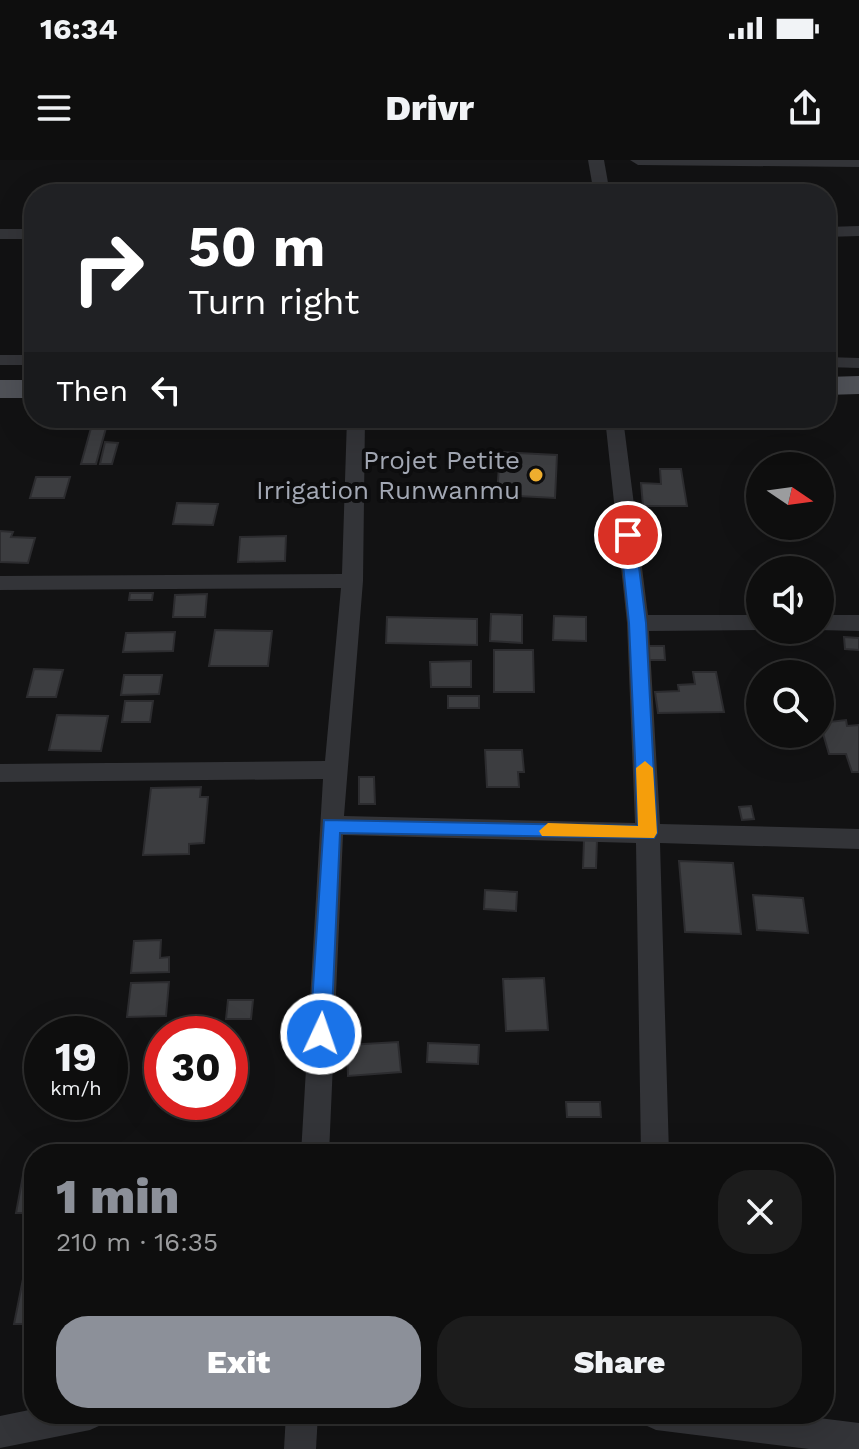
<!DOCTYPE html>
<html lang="en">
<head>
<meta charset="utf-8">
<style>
  body { margin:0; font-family:"Work Sans",sans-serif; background:#1c1c1c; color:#f1f3f6; height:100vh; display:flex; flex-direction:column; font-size:30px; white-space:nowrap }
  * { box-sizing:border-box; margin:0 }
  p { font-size:26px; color:#9b9c9e }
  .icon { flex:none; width:44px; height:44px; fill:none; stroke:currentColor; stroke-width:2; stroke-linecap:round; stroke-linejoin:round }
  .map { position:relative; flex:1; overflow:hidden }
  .side { position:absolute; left:24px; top:984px; width:810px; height:280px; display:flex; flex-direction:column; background:#0e0e0e; border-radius:32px; box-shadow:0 8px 32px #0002,0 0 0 2px #2e2e2e }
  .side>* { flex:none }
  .banner { position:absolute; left:24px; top:24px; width:812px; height:244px; border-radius:32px; box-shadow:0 8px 32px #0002,0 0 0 2px #2e2e2e; background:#202124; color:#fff; overflow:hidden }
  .needle { width:52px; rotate:103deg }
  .fabs { position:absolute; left:746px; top:292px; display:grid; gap:16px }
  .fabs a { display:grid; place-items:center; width:88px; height:88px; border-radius:50%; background:#0e0e0e; box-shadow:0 8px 32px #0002,0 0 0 2px #2e2e2e; font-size:40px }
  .speed { position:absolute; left:24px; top:856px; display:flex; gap:16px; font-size:40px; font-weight:700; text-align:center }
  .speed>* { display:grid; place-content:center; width:104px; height:104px; border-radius:50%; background:#0e0e0e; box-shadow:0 8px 32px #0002,0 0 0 2px #2e2e2e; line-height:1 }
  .speed small { font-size:20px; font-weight:400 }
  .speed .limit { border:12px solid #d22; background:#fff; color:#111 }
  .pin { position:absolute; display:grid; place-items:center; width:68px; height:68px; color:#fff; margin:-34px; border:4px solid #fff; border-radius:50%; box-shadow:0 2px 8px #0007 }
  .me { position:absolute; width:88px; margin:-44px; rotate:3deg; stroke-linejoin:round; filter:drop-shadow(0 0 6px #0008) }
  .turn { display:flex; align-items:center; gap:28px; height:168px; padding:0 32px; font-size:36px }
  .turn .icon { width:104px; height:104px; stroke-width:2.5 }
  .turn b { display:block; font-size:56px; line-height:68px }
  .then { display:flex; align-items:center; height:76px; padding:0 32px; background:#0003; gap:16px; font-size:30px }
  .round { display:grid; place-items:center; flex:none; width:84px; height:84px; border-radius:32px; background:#1c1c1c }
  .overview { display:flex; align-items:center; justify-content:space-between; height:136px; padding:0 32px }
  h1 { font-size:48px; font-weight:800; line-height:60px; color:#8c9099 }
  .primary-button { display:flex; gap:16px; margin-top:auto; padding:16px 32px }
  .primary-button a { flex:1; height:92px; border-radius:32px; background:#8c9099; color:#fff; font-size:32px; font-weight:800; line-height:92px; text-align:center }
  .primary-button a+a { background:#1c1c1c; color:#f1f3f6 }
  .status { display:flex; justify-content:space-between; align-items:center; height:56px; padding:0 40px; background:#0e0e0e; direction:ltr }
  .status svg { height:22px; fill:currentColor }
  header { display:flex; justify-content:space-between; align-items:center; height:104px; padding:0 32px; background:#0e0e0e; font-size:36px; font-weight:800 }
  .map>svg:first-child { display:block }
</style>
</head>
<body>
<div class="status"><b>16:34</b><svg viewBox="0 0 49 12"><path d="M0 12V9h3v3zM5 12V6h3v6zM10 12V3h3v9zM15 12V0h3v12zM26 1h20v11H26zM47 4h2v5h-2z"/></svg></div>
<header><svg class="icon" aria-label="menu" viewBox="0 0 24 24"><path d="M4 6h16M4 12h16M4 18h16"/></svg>Drivr<svg class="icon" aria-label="share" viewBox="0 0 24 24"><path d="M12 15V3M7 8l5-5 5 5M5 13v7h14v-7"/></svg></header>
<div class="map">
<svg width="859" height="1289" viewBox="0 0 859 1289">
  <rect width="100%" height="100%" fill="#121213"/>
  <!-- building -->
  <g fill="#3c3d40" stroke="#2c2c2f" stroke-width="2">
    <polygon points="91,268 106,268 96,304 81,304"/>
    <polygon points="105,282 118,283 112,304 100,304"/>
    <polygon points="500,292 557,295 555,338 497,335"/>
    <polygon points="660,309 681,309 687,346 643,346 641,323 661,324"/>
    <polygon points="36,317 70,317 64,338 30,338"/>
    <polygon points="177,343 218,344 213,365 173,364"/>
    <polygon points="0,371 13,372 11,377 35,378 28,403 0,402"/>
    <polygon points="286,376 285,401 238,402 240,377"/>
    <polygon points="130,433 153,433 152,440 129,440"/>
    <polygon points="207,434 205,457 173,457 175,435"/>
    <polygon points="491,454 522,455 522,483 490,481"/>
    <polygon points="554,456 586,457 586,481 553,480"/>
    <polygon points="387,457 477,459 477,485 386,483"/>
    <polygon points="215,470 272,471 268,506 209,506"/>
    <polygon points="175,472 173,491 123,492 126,473"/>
    <polygon points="844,477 859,478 859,490 845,489"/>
    <polygon points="645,486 664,486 665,500 646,500"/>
    <polygon points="494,490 533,490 534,532 494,532"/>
    <polygon points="471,501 471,527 431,527 430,502"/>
    <polygon points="34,509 63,510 56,537 27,537"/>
    <polygon points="693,512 716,512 724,552 658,553 655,532 679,531 678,525 695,524"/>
    <polygon points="124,515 162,515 159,534 121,535"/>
    <rect x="448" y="536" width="31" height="12"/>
    <polygon points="125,541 153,541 150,562 122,562"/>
    <polygon points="57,555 108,556 101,591 49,590"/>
    <polygon points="846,560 847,566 859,565 859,612 852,612 846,594 829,594 820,563"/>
    <polygon points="485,590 522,590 524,612 518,612 519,627 487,627"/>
    <polygon points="359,617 374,617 375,644 359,644"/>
    <polygon points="201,627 200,637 208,637 204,683 189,684 189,694 143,695 151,628"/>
    <polygon points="751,646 754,659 742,660 739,647"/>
    <polygon points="584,680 597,680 596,708 583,708"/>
    <polygon points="679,701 733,703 741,774 685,772"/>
    <polygon points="485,730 517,732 516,751 484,749"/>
    <polygon points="753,735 803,738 808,773 757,770"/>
    <polygon points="161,780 160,798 169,797 169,812 131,813 134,781"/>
    <polygon points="544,818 548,870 506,871 503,819"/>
    <polygon points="169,822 166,856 127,857 131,823"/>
    <polygon points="228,840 253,840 251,859 226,859"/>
    <polygon points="398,882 401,912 348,916 347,885"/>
    <polygon points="428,883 479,885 478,904 427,902"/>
    <polygon points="566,942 600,942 601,957 567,957"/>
    <polygon points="24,1010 34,1010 34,1053 16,1053"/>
    <polygon points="23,1119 34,1119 34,1164 14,1164"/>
  </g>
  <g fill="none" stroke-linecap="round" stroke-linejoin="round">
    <!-- street -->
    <g fill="#333438" fill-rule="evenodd">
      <polygon points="588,0 604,0 610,34 594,34"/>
      <polygon points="630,0 859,0 859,7 638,5"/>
      <polygon points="859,66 859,76 826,77 826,67"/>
      <rect x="0" y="69" width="34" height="10"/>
      <rect x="0" y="195" width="34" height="10"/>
      <polygon points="826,197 859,198 859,208 826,207"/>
      <polygon points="347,258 365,258 363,421 344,656 635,663 627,463 605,258 623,258 648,455 760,455 762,470 649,471 660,664 859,669 859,689 660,683 669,994 641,994 636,683 343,675 329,994 301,994 323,619 0,622 0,604 325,601 341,428 0,430 0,416 342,414"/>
      <polygon points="820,455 859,455 859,471 818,470"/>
      <polygon points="34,1249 34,1254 106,1254 101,1265 90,1270 0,1288 0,1256"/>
      <polygon points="286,1254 318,1254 316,1289 284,1289"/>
      <polygon points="640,1254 787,1254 859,1263 859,1289 809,1289 656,1270 645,1265"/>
    </g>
    <!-- primary -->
    <g fill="#4f5157" fill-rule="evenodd">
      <polygon points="859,216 859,234 826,235 826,217"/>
      <rect x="0" y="220" width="34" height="18"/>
    </g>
  </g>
  <!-- route -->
  <polygon fill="#1a73e8" stroke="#114b97" stroke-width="2" points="628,370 635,375 646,463 657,673 654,678 340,673 331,874 328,881 321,883 313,881 310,874 324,660 638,666 629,463 620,375"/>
  <!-- slow -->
  <polygon fill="#f59e0b" points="645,601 653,608 657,673 654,678 542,676 539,671 548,663 638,666 636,608"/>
  <!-- markers -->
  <circle fill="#efae2e" stroke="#0d0d0e" stroke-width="3" cx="536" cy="315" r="8"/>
  <g text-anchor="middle" stroke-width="8" stroke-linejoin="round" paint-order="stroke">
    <!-- poi labels -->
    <g font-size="26" fill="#a3a8b4" stroke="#0d0d0e" text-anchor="end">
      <text x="520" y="309">Projet Petite<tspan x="520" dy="30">Irrigation Runwanmu</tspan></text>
    </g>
  </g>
</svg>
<div class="fabs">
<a><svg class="needle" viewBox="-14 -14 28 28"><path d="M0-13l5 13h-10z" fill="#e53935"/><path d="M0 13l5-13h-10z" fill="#9b9c9e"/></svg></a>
<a><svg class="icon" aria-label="sound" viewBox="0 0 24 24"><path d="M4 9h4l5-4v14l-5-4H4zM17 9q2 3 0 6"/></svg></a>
<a><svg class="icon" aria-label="search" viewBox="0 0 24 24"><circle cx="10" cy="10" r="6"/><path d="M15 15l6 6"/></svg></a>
</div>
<div class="speed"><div>19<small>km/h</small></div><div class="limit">30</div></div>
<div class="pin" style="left:628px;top:375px;background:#d93025"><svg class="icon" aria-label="arrive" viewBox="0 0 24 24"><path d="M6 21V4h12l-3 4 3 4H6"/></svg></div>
<svg class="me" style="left:321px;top:874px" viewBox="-20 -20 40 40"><circle r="17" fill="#1a73e8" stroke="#fff" stroke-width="3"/><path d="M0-11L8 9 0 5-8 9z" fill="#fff"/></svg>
<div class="banner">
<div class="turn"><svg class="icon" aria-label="right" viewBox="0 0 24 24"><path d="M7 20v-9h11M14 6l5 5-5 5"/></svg><div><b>50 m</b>Turn right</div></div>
<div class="then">Then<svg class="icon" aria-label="left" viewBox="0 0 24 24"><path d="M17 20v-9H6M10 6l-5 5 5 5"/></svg></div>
</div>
<section class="side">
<div class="overview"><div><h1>1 min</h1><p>210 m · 16:35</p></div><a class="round"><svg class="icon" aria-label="close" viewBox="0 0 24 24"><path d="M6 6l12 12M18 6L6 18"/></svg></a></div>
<div class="primary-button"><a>Exit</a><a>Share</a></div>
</section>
</div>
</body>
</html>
